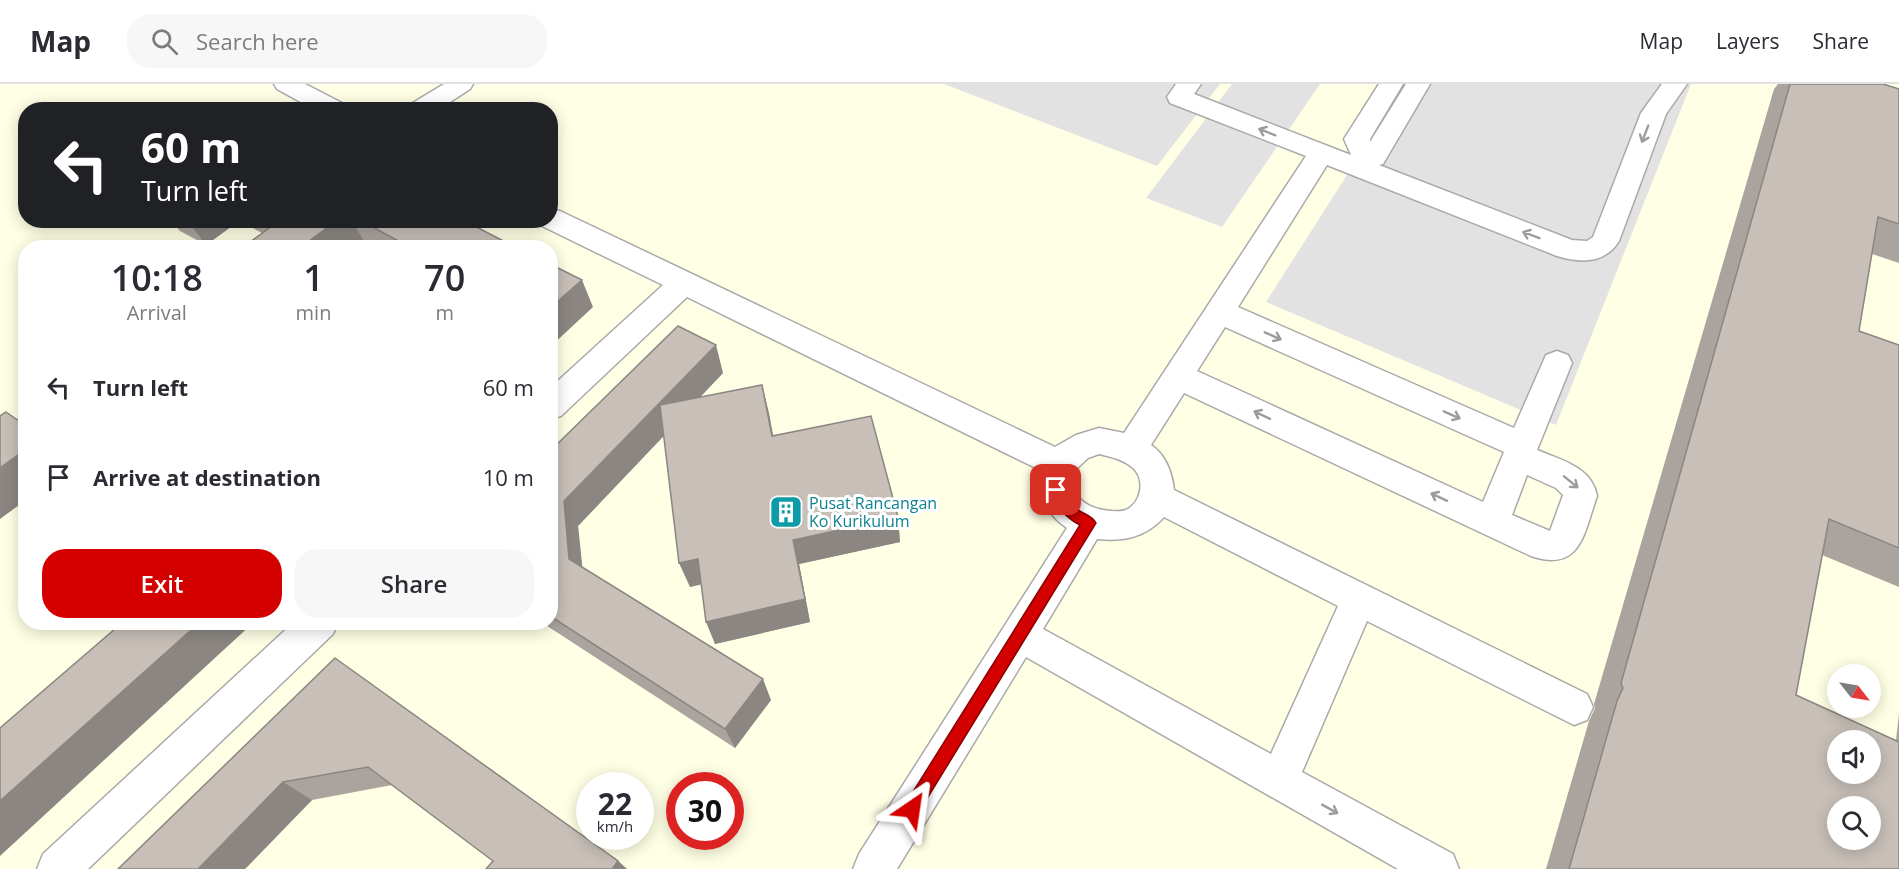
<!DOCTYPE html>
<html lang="en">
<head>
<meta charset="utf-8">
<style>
  body { margin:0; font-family:"Open Sans",sans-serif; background:#f7f7f7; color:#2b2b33; height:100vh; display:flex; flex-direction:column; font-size:22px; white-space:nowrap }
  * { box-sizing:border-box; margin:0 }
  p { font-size:20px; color:#7c7c81 }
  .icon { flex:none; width:33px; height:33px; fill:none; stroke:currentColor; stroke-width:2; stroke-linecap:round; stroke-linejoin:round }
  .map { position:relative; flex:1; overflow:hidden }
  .drawer { position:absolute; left:18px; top:156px; width:540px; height:390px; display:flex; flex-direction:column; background:#fff; border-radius:24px; box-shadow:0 3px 15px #0003 }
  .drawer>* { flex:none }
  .hud { position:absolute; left:18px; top:18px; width:540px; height:126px; border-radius:24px; box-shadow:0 3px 15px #0003; background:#202124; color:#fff; overflow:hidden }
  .needle { width:39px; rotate:121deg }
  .buttons { position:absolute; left:1827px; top:580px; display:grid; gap:12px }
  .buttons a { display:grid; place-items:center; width:54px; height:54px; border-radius:50%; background:#fff; box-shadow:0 3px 15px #0003; font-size:30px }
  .speed { position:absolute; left:576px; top:688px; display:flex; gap:12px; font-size:30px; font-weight:700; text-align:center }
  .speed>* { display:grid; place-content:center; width:78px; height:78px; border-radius:50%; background:#fff; box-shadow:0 3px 15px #0003; line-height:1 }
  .speed small { font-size:15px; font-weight:400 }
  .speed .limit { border:9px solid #d22; background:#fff; color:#111 }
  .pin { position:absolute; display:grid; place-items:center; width:51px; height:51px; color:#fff; margin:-26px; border-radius:12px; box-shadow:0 3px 9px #0006 }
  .me { position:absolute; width:66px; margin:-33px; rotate:32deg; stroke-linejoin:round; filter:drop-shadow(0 0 4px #0008) }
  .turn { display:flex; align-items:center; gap:21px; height:126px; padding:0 24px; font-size:27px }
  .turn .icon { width:78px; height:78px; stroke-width:2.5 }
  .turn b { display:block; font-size:42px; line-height:51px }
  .eta { display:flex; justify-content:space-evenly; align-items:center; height:102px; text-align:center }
  .eta b { font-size:36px; font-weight:600; line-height:42px }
  .primary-button { display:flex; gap:12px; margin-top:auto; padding:12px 24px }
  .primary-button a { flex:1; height:69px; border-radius:24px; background:#d40000; color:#fff; font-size:24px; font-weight:600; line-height:69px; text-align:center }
  .primary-button a+a { background:#f7f7f7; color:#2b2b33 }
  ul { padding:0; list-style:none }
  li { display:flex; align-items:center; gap:18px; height:90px; padding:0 24px }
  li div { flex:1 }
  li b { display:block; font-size:22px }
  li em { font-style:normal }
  header { display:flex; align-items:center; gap:36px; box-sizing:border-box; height:84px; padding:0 30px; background:#fff; border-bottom:2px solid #e1e1e2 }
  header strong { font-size:28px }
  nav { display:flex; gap:33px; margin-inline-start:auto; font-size:21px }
  .search { width:420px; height:54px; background:#f7f7f7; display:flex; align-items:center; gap:15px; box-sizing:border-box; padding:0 21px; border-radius:24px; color:#7c7c81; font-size:22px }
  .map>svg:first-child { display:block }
</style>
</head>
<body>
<header>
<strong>Map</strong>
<div class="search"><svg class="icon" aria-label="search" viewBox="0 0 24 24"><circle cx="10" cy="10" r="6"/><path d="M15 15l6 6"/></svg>Search here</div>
<nav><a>Map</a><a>Layers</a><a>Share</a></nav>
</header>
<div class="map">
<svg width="1899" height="785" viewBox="0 0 1899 785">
  <rect width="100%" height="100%" fill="#f2efe9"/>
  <!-- education -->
  <path fill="#ffffe5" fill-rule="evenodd" d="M0,0H1899V785H0ZM26,26H550V136H26ZM26,164H550V538H26ZM1838,591H1870V624H1838ZM1838,657H1870V690H1838ZM590,702H640V753H590ZM680,702H730V753H680ZM1838,723H1870V756H1838Z"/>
  <!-- parking -->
  <g fill="#e2e2e2">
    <polygon points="944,0 1220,0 1157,82"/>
    <polygon points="1232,0 1320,0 1222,143 1146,114"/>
    <polygon points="1405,0 1691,0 1556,341 1266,218"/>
  </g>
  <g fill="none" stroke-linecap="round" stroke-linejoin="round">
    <!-- minor casing -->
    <g stroke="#a9a9a9" stroke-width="3">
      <g id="minor">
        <polygon points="274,0 305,0 344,20 347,26 315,26 277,5"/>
        <polygon points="444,0 473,0 470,5 438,26 408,26 411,20"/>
        <path d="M1176,0H1201L1194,10L1351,71L1344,55L1379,0H1403L1370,55V58L1406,0H1430L1383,80L1379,81L1572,156L1587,157L1593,153L1641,29L1662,0H1687L1666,30L1619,157C1605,180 1580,179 1557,172L1327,81L1238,223L1514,344L1546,271L1557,267L1568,271L1572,279L1537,366C1561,376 1592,383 1597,412C1584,449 1581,489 1531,472L1184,309L1151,361C1166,371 1172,389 1174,406L1587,610L1593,623L1587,636L1574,641L1367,537L1302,688L1453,770L1459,785H1398L1026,573L897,785H853L859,770L1067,444C1049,432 1033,408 1040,386L687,213L561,332L550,335V304L663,201L540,141L538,136H550V125L560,127L1055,363L1076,351L1099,344L1124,349L1306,72L1170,19L1167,13ZM1225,243L1504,368L1483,418L1197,287ZM1099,370C1111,373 1123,375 1133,384C1146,396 1141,419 1126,426C1121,428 1117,427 1112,427C1089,426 1069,414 1072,389L1088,374ZM1527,391L1556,404L1563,411L1550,447L1512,431ZM1164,433L1338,522L1271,670L1043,545L1097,455C1124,458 1146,453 1164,433Z"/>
        <polygon points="294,538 338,538 333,550 88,785 37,785 43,770"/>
      </g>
    </g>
    <!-- minor -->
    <use href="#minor" fill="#fff" fill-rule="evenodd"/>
  </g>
  <!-- wall -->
  <g fill="#aba49e">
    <polygon points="1778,0 1883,0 1899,5 1899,179 1872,170 1859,247 1899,261 1899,503 1822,471 1796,611 1896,656 1899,630 1899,785 1546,785 1589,637 1595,624 1594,620 1774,5"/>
    <polygon points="171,136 463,136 517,164 375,164 364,157 356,164 242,164 262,149 239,137 206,161 180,147"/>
    <polygon points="723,289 700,313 762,301 773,352 898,433 900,458 799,480 810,538 715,560 701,500 690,503 664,352 578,442 582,483 771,616 735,664 541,538 550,538 550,367"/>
    <polygon points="335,574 618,777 627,785 486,785 493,777 392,701 312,716 245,785"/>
  </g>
  <!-- shaded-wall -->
  <g fill="#8b8681">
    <polygon points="187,136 239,136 239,137 206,161"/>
    <polygon points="337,136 351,136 364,157 356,164 300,164"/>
    <polygon points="582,196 593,223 550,263 550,224"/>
    <polygon points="716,261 723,289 578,442 584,499 569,475 564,417"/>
    <polygon points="762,301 769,329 778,378 772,352"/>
    <polygon points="26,365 26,416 0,435 0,384"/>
    <polygon points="898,433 900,458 799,480 810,538 715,560 706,538 793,456"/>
    <polygon points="698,475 707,499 690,503 679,479"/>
    <polygon points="200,538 254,538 0,772 0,717"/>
    <polygon points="763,595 771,616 735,664 725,645"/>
    <polygon points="283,698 312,716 245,785 198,785"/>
    <polygon points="618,777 627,785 612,785"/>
  </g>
  <!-- building -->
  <g fill="#c7bfb8" stroke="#8b8681" stroke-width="1.5" fill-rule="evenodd">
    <path d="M1790,0H1883L1899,5V140L1878,133L1859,247L1899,261V464L1829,435L1796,611L1899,658V785H1569L1617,617L1623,604L1621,599ZM1838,657H1870V690H1838ZM1838,723H1870V756H1838Z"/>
    <polygon points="270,136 337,136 300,164 242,164 276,139"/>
    <polygon points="360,136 463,136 517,164 411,164"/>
    <polygon points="550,180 582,196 550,224"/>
    <polygon points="678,242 716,261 564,417 569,475 763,595 725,645 550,532 550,367"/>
    <polygon points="762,301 772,352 871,332 898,433 793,456 805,515 706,538 698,475 679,479 660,321"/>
    <polygon points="6,328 26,342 26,365 0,384 0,332"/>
    <polygon points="123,538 200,538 0,717 0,644"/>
    <polygon points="335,574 618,777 612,785 486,785 493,777 368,683 283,698 198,785 118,785"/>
  </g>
  <!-- one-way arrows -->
  <defs><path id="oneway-shaft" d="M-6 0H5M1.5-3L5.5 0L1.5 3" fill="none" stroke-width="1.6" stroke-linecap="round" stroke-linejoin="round" transform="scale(1.5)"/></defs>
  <g stroke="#9c9c9c">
    <use href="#oneway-shaft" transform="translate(1267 48) rotate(-158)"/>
    <use href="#oneway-shaft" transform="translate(1645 50) rotate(111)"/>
    <use href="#oneway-shaft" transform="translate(1531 151) rotate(-159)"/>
    <use href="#oneway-shaft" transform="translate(1273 252) rotate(24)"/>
    <use href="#oneway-shaft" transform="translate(1262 331) rotate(-155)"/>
    <use href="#oneway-shaft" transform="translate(1452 331) rotate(24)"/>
    <use href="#oneway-shaft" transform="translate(1571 398) rotate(39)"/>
    <use href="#oneway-shaft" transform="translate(1439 413) rotate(-155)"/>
    <use href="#oneway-shaft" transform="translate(1330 725) rotate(29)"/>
  </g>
  <!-- route -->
  <path fill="#d40000" stroke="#8a0000" stroke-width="1.5" d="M1056,401L1061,402C1066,412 1071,421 1080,427C1086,431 1092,432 1096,439L917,731L912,733L906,731L903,725L906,719L1080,441C1064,433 1057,422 1049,406L1051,402Z"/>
  <!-- icons -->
  <defs>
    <g id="building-square" transform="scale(1.725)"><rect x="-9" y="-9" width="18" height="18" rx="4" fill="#0f9aa8" stroke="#fff"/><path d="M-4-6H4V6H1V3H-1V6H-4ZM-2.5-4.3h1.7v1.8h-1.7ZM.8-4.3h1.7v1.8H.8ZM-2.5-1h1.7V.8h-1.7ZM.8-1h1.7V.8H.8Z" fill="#fff"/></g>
  </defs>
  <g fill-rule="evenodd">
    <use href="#building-square" x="786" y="428"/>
  </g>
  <g text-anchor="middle" stroke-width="6" stroke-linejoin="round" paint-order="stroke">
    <!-- culture labels -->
    <g font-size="16" fill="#0d838f" stroke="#fff" text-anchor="start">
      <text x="809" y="425">Pusat Rancangan<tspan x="809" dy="18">Ko Kurikulum</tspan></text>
    </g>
  </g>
</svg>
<div class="buttons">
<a><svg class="needle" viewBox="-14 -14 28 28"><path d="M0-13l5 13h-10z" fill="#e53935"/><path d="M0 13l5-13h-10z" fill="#7c7c81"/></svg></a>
<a><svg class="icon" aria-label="sound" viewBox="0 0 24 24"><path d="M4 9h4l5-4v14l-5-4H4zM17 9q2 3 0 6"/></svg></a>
<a><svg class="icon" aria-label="search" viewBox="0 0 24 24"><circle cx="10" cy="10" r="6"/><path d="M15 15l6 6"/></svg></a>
</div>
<div class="speed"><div>22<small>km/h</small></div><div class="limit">30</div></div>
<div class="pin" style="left:1056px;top:406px;background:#d93025"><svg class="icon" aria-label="arrive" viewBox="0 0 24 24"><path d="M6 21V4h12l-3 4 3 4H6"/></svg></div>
<svg class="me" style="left:912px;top:725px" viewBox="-20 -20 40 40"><path d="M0-17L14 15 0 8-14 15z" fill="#d40000" stroke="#fff" stroke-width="4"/></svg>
<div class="hud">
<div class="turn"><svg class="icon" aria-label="left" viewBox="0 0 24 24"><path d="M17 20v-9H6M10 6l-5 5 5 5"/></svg><div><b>60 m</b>Turn left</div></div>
</div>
<section class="drawer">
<div class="eta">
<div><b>10:18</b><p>Arrival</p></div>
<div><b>1</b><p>min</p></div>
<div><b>70</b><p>m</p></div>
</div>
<ul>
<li><svg class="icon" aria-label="left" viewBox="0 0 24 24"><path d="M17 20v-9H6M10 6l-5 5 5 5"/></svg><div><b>Turn left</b></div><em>60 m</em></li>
<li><svg class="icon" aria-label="arrive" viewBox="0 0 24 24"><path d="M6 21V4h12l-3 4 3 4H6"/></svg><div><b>Arrive at destination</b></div><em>10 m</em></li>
</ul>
<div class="primary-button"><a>Exit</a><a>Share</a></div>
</section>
</div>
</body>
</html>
